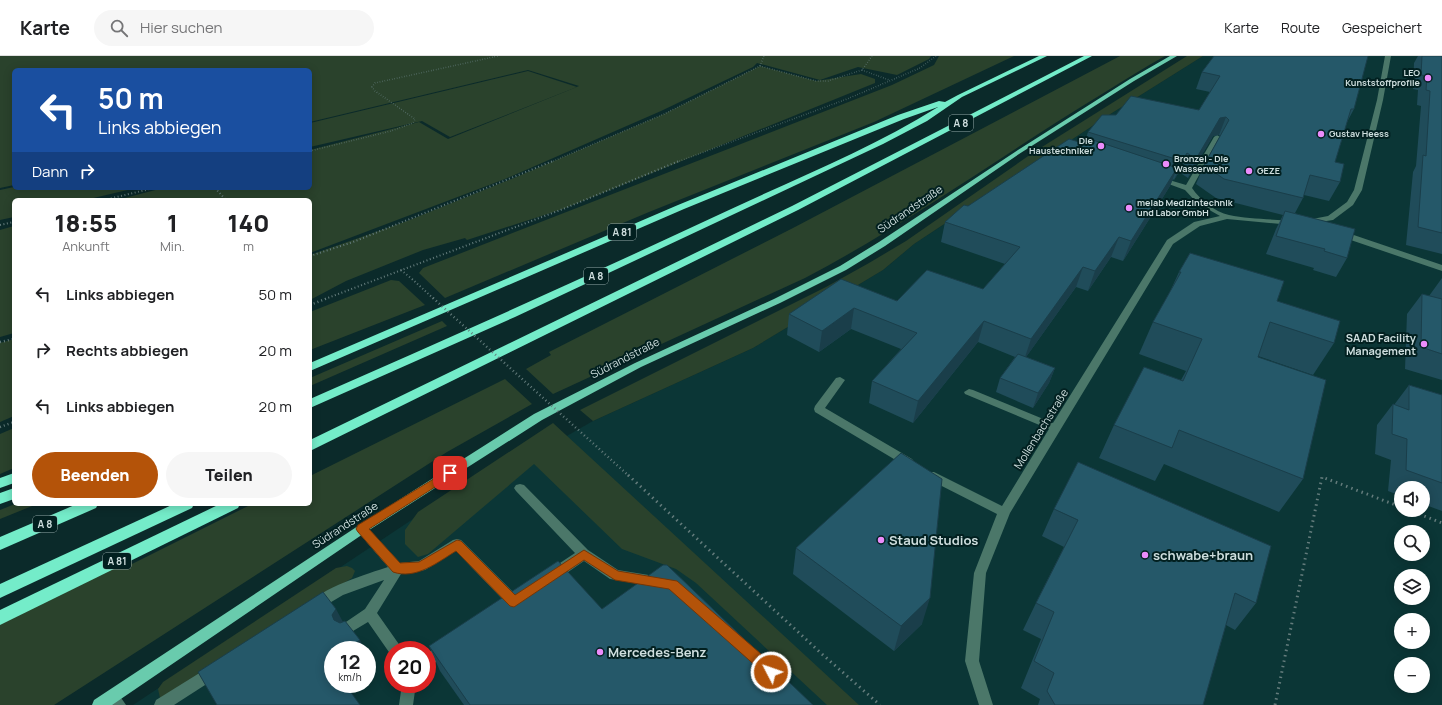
<!DOCTYPE html>
<html lang="de">
<head>
<meta charset="utf-8">
<style>
  body { margin:0; font-family:Manrope,sans-serif; background:#f6f6f6; color:#202124; height:100vh; display:flex; flex-direction:column; font-size:15px; white-space:nowrap }
  * { box-sizing:border-box; margin:0 }
  p { font-size:13px; color:#757577 }
  .icon { flex:none; width:22px; height:22px; fill:none; stroke:currentColor; stroke-width:2; stroke-linecap:round; stroke-linejoin:round }
  .map { position:relative; flex:1; overflow:hidden }
  .sheet { position:absolute; left:12px; top:142px; width:300px; height:308px; display:flex; flex-direction:column; background:#fff; border-radius:6px; box-shadow:0 2px 10px #0003 }
  .sheet>* { flex:none }
  .banner { position:absolute; left:12px; top:12px; width:300px; height:122px; border-radius:6px; box-shadow:0 2px 10px #0003; background:#1a4fa0; color:#fff; overflow:hidden }
  .controls { position:absolute; left:1394px; top:425px; display:grid; gap:8px }
  .controls a { display:grid; place-items:center; width:36px; height:36px; border-radius:50%; background:#fff; box-shadow:0 2px 10px #0003; font-size:20px }
  .speed { position:absolute; left:324px; top:585px; display:flex; gap:8px; font-size:20px; font-weight:700; text-align:center }
  .speed>* { display:grid; place-content:center; width:52px; height:52px; border-radius:50%; background:#fff; box-shadow:0 2px 10px #0003; line-height:1 }
  .speed small { font-size:10px; font-weight:400 }
  .speed .limit { border:6px solid #d22; background:#fff; color:#111 }
  .pin { position:absolute; display:grid; place-items:center; width:34px; height:34px; color:#fff; margin:-17px; border-radius:8px; box-shadow:0 2px 6px #0006 }
  .me { position:absolute; width:44px; margin:-22px; rotate:311deg; stroke-linejoin:round; filter:drop-shadow(0 0 3px #0008) }
  .turn { display:flex; align-items:center; gap:14px; height:84px; padding:0 20px; font-size:18px }
  .turn .icon { width:52px; height:52px; stroke-width:2.5 }
  .turn b { display:block; font-size:28px; line-height:34px }
  .then { display:flex; align-items:center; height:38px; padding:0 20px; background:#0003; gap:8px; font-size:15px }
  .eta { display:flex; justify-content:space-evenly; align-items:center; height:68px; text-align:center }
  .eta b { font-size:24px; font-weight:800; line-height:28px }
  .button { display:flex; gap:8px; margin-top:auto; padding:8px 20px }
  .button a { flex:1; height:46px; border-radius:24px; background:#b45309; color:#fff; font-size:16px; font-weight:800; line-height:46px; text-align:center }
  .button a+a { background:#f6f6f6; color:#202124 }
  ul { padding:0; list-style:none }
  li { display:flex; align-items:center; gap:12px; height:56px; padding:0 20px }
  li div { flex:1 }
  li b { display:block; font-size:15px }
  li em { font-style:normal }
  header { display:flex; align-items:center; gap:24px; box-sizing:border-box; height:56px; padding:0 20px; background:#fff; border-bottom:1px solid #e0e0e0 }
  header strong { font-size:19px }
  nav { display:flex; gap:22px; margin-inline-start:auto; font-size:14px }
  .search { width:280px; height:36px; background:#f6f6f6; display:flex; align-items:center; gap:10px; box-sizing:border-box; padding:0 14px; border-radius:22px; color:#757577; font-size:15px }
  .map>svg:first-child { display:block }
</style>
</head>
<body>
<header>
<strong>Karte</strong>
<div class="search"><svg class="icon" aria-label="search" viewBox="0 0 24 24"><circle cx="10" cy="10" r="6"/><path d="M15 15l6 6"/></svg>Hier suchen</div>
<nav><a>Karte</a><a>Route</a><a>Gespeichert</a></nav>
</header>
<div class="map">
<svg width="1442" height="649" viewBox="0 0 1442 649">
  <rect width="100%" height="100%" fill="#0b2a2a"/>
  <!-- built -->
  <path fill="#0b3636" fill-rule="evenodd" d="M1203,0H1442V649H133L553,370L565,381L593,365L753,292L883,214L914,188L1112,57ZM1401,432H1423V454H1401ZM1401,476H1423V498H1401ZM1401,520H1423V542H1401ZM1401,564H1423V586H1401ZM333,594H367V628H333ZM393,594H427V628H393ZM1401,608H1423V630H1401Z"/>
  <!-- green -->
  <g fill="#2a422c">
    <polygon points="0,0 931,0 929,3 897,19 858,11 820,24 757,7 753,11 661,55 505,123 310,197 310,144 117,144 163,132 310,132 310,94 419,66 448,83 579,30 528,14 310,66 310,14 14,14 14,129 0,132"/>
    <polygon points="939,0 1014,0 874,66 649,156 445,242 419,217 423,212 441,205 892,29 934,9"/>
    <path d="M1120,0H1165C1143,12 1123,25 1102,38C1003,98 908,168 805,222L553,338L526,313L551,299L549,296L793,172Z"/>
    <polygon points="1187,0 1203,0 1112,57 914,188 883,214 753,292 593,365 580,354 826,231 869,207 906,185 1034,96"/>
    <polygon points="760,10 816,25 861,18 875,23 875,27 563,153 467,184 465,182 423,194 346,225 310,244 310,199 407,165 514,122 664,58"/>
    <polygon points="528,15 577,31 450,81 422,65 310,91 310,67"/>
    <polygon points="14,131 14,132 136,132 85,144 14,144 14,161 0,164 0,134"/>
    <polygon points="14,170 14,277 0,281 0,174"/>
    <polygon points="391,224 399,225 425,249 310,294 310,256"/>
    <polygon points="442,265 447,270 310,330 310,322"/>
    <polygon points="14,283 14,360 0,366 0,287"/>
    <polygon points="505,323 532,348 447,396 54,649 0,649 0,567 131,503 132,508 252,448 310,448 310,420"/>
    <polygon points="553,367 859,649 827,649 696,527 676,513 622,493 534,408 428,498 418,501 405,488 405,474 418,456"/>
    <polygon points="14,372 14,412 0,418 0,378"/>
    <polygon points="15,448 37,448 0,463 0,454"/>
    <polygon points="347,510 352,512 355,515 352,522 189,627 160,642 158,633 163,626 336,512"/>
  </g>
  <g fill="none" stroke-linecap="round" stroke-linejoin="round">
    <!-- path-far3 -->
    <g stroke="#647c7c" stroke-width="1.5" stroke-dasharray="0.5 2" stroke-linecap="butt">
      <polyline points="760,10 764,0"/>
      <polyline points="862,14 889,24"/>
      <polyline points="310,95 391,75 413,67 415,63 375,35 372,31 375,27 498,0"/>
      <polyline points="551,106 664,58 760,10 816,25 828,25 862,14 872,0"/>
      <polyline points="677,106 847,43 920,12 936,0"/>
    </g>
    <!-- path-far2 -->
    <g stroke="#647c7c" stroke-width="2" stroke-dasharray="1 2.5" stroke-linecap="butt">
      <polyline points="215,132 226,144"/>
      <polyline points="104,144 154,132"/>
      <polyline points="0,169 14,166"/>
      <polyline points="310,200 353,186 553,105"/>
      <polyline points="401,214 412,223"/>
      <polyline points="325,243 563,153 679,105"/>
    </g>
    <!-- path-far1 -->
    <g stroke="#647c7c" stroke-width="2.5" stroke-dasharray="1 3" stroke-linecap="butt">
      <polyline points="310,249 328,242"/>
      <polyline points="0,286 14,283"/>
      <polyline points="0,371 14,366"/>
      <polyline points="596,390 629,420"/>
    </g>
    <!-- path -->
    <g stroke="#647c7c" stroke-width="3" stroke-dasharray="1.5 4" stroke-linecap="butt">
      <polyline points="628,419 823,599 880,649"/>
      <polyline points="1409,454 1442,467"/>
      <polyline points="1275,649 1322,421 1401,451"/>
    </g>
    <!-- minor -->
    <g fill="#4b7769" fill-rule="evenodd">
      <polygon points="1385,0 1391,0 1383,44 1362,134 1353,149 1333,164 1307,168 1307,164 1328,160 1347,146 1354,134 1377,44"/>
      <path d="M1217,79L1220,81L1192,132C1200,144 1215,156 1229,159C1248,163 1272,163 1292,165L1296,167L1292,169L1227,163L1200,170L1173,188L1010,457L986,517L979,605L993,649H979L965,605L974,517L997,458L926,422L924,419L926,416H934L1002,450L1049,373L965,338L964,336L969,333L973,334L1053,367L1167,184L1194,166L1220,160L1197,147L1185,134L1155,123L1159,121L1186,129L1214,81Z"/>
      <polygon points="1336,175 1342,175 1442,209 1442,215 1336,179"/>
      <polygon points="840,321 845,324 825,352 912,403 914,406 912,409 904,409 815,356 814,353 815,350 836,322"/>
      <polygon points="520,428 524,429 588,494 618,514 661,521 662,525 661,529 656,530 610,523 584,505 558,523 553,524 548,523 547,519 548,515 575,497 516,435 514,432 516,429"/>
      <path d="M362,468L366,470L400,507L419,505L453,484L457,483L461,484L519,542L521,546L519,550L514,552L509,550L456,495L425,514L401,518L377,557L403,594H393V599H391L368,566L348,578L343,576L341,572L343,568L365,553L384,524L343,539L316,555L311,553L309,549C317,533 370,517 388,511L358,476L356,473L358,470Z"/>
      <polygon points="444,587 449,589 451,593 449,597 427,612 427,597"/>
      <polygon points="214,608 219,610 221,615 219,620 174,649 154,649 156,644"/>
      <polygon points="402,628 416,628 413,649 399,649"/>
      <polygon points="112,634 117,636 126,649 109,649 105,641 107,636"/>
    </g>
    <!-- major -->
    <polygon fill="#69cbad" fill-rule="evenodd" points="1170,0 1177,0 1134,25 1019,98 885,190 846,214 780,247 641,311 542,364 366,476 112,649 92,649 94,644 358,470 534,358 635,307 774,243 840,210 879,186 1015,96 1130,23"/>
    <!-- highway -->
    <g fill="#74ecc9" fill-rule="evenodd">
      <path d="M1039,0H1047L962,41L927,65L883,88L515,261L310,352V343C450,282 590,219 729,154C799,121 873,92 938,51L904,63L684,153L310,315V307L678,149L898,59L939,45L945,46L958,39Z"/>
      <polygon points="1084,0 1092,0 798,154 310,395 310,384 792,150"/>
      <polygon points="14,417 14,427 0,432 0,422"/>
      <polygon points="14,432 14,443 0,448 0,437"/>
      <polygon points="77,448 98,448 96,452 0,494 0,481"/>
      <polygon points="174,448 194,448 192,452 0,542 0,528"/>
      <polygon points="220,448 240,448 238,452 0,569 0,554"/>
    </g>
    <!-- path-bridge-far1 -->
    <polyline stroke="#647c7c" stroke-width="2" stroke-dasharray="1 2.5" stroke-linecap="butt" points="412,223 434,243"/>
    <!-- path-bridge -->
    <polyline stroke="#647c7c" stroke-width="2.5" stroke-dasharray="1 3" stroke-linecap="butt" points="433,242 596,390"/>
  </g>
  <!-- wall -->
  <g fill="#204c5a">
    <polygon points="1214,0 1354,53 1347,66 1335,106 1340,126 1329,145 1304,139 1303,142 1295,157 1347,202 1336,221 1313,214 1314,212 1266,198 1276,173 1283,159 1216,142 1196,128 1204,109 1220,80 1219,79 1213,80 1188,122 1179,116 1174,124 1173,123 1170,130 1123,205 1111,201 1088,235 1076,231 1026,301 1055,312 1049,327 1033,352 996,336 1000,322 1015,301 978,286 913,367 869,347 872,325 901,293 851,273 819,296 787,279 789,258 983,233 1005,208 941,186 945,166 968,150 1079,86 1086,82 1088,76 1116,59 1199,54 1210,36 1196,33 1202,16"/>
    <polygon points="1418,0 1442,0 1442,198 1406,189 1413,116 1416,110 1421,50 1417,49 1418,34 1413,33 1414,7"/>
    <polygon points="1179,216 1277,245 1334,287 1313,319 1258,300 1303,423 1279,456 1164,408 1155,425 1099,402 1114,369 1181,324 1186,315 1139,298 1153,266 1168,240"/>
    <polygon points="1442,222 1442,324 1405,313 1407,258 1422,238 1429,240"/>
    <polygon points="1409,329 1442,339 1442,455 1423,448 1423,432 1401,432 1401,440 1388,435 1391,404 1375,398 1377,369 1393,348 1394,349"/>
    <polygon points="1054,453 1256,547 1235,574 1226,569 1203,649 1038,649 1040,643 1021,632 1041,583 1023,574 1036,547 1064,491 1042,480"/>
    <polygon points="796,492 922,568 894,595 793,518"/>
    <polygon points="602,553 813,649 464,649 440,615 429,590"/>
  </g>
  <!-- shaded-wall -->
  <g fill="#1a3e4a">
    <polygon points="1226,61 1219,79 1213,80 1188,122 1196,103 1220,62"/>
    <polygon points="1187,97 1179,116 1174,124 1182,105"/>
    <polygon points="1177,112 1170,130 1123,205 1131,185"/>
    <polygon points="1119,181 1111,201 1088,235 1095,215"/>
    <polygon points="1083,211 1076,231 1024,304 1031,283"/>
    <polygon points="854,252 851,273 819,296 822,275"/>
    <polygon points="984,265 978,286 913,367 918,345"/>
    <polygon points="1055,312 1049,327 1033,352 1038,337"/>
    <polygon points="930,542 922,568 894,595 901,570"/>
    <polygon points="336,553 343,566 340,571 334,564 332,559"/>
    <polygon points="360,584 365,594 346,594"/>
    <polygon points="333,602 333,611 329,605"/>
  </g>
  <!-- building -->
  <g fill="#255869" stroke="#1a3e4a">
    <polygon points="1214,0 1368,0 1354,53 1351,53 1335,106 1344,108 1340,126 1310,119 1303,142 1224,123 1204,109 1229,64 1226,61 1220,62 1196,103 1187,97 1182,105 1088,76 1102,59 1116,59 1131,40 1199,54 1220,20 1202,16"/>
    <polygon points="1422,0 1442,0 1442,177 1418,171 1423,99 1426,100 1430,35 1426,34 1427,20 1421,19"/>
    <polygon points="1084,81 1177,112 1131,185 1119,181 1095,215 1083,211 1031,283 984,265 918,345 872,325 917,277 854,252 822,275 789,258 841,223 897,245 927,214 983,233 1020,191 945,166 964,149 968,150 1069,83 1079,86"/>
    <polygon points="1285,155 1355,173 1347,202 1324,195 1325,193 1276,180"/>
    <polygon points="1190,197 1284,225 1277,245 1340,265 1334,287 1270,266 1258,301 1326,324 1303,423 1179,374 1172,392 1114,369 1144,311 1183,325 1202,283 1153,266 1181,216 1179,216"/>
    <polygon points="1422,238 1442,243 1442,298 1421,291"/>
    <polygon points="1018,298 1055,312 1038,337 1000,322"/>
    <polygon points="1409,329 1442,339 1442,427 1406,414 1407,383 1392,378 1393,348 1409,354"/>
    <polygon points="901,397 942,423 930,542 901,570 796,492"/>
    <polygon points="1078,406 1271,490 1256,547 1235,537 1203,649 1055,649 1047,635 1054,617 1034,605 1054,556 1036,547 1078,464 1054,453"/>
    <polygon points="558,505 602,553 663,509 667,509 813,649 470,649 429,590"/>
    <polygon points="323,536 336,553 332,559 334,564 340,567 345,565 360,584 346,594 333,594 333,602 329,605 333,610 333,628 345,628 360,649 217,649 198,616"/>
  </g>
  <!-- route -->
  <path fill="#b45309" stroke="#753606" d="M450,413L454,414L455,417L454,419L369,473L400,507L419,506L457,484L461,485L515,539L584,494L618,515L677,525L776,611L778,616L776,620L771,622L767,620L669,533L615,524L584,504L514,551L510,550L456,495C438,506 416,524 393,516L358,476L356,473L358,469Z"/>
  <!-- markers -->
  <g fill="#ec8cfb" stroke="#022020" stroke-width="1.5">
    <circle cx="1428" cy="22" r="4"/>
    <circle cx="1321" cy="78" r="4"/>
    <circle cx="1101" cy="90" r="4"/>
    <circle cx="1166" cy="108" r="4"/>
    <circle cx="1249" cy="115" r="4"/>
    <circle cx="1129" cy="152" r="4"/>
    <circle cx="1424" cy="288" r="4"/>
    <circle cx="881" cy="484" r="4"/>
    <circle cx="1145" cy="499" r="4"/>
    <circle cx="600" cy="596" r="4"/>
  </g>
  <g text-anchor="middle" stroke-width="4" stroke-linejoin="round" paint-order="stroke">
    <!-- far-poi labels -->
    <g font-size="9" font-weight="bold" fill="#cedede" stroke="#022020" text-anchor="start">
      <text x="1420" y="20" text-anchor="end">LEO<tspan x="1420" dy="10">Kunststoffprofile</tspan></text>
      <text x="1329" y="81">Gustav Heess</text>
      <text x="1093" y="88" text-anchor="end">Die<tspan x="1093" dy="10">Haustechniker</tspan></text>
      <text x="1174" y="106">Bronzel - Die<tspan x="1174" dy="10">Wasserwehr</tspan></text>
      <text x="1257" y="118">GEZE</text>
      <text x="1137" y="150">melab Medizintechnik<tspan x="1137" dy="10">und Labor GmbH</tspan></text>
    </g>
    <!-- shield labels -->
    <g fill="#022020" stroke="#91a5a5" stroke-width="1">
      <rect x="949" y="59" width="24" height="16" rx="3"/>
      <rect x="608" y="168" width="28" height="16" rx="3"/>
      <rect x="584" y="212" width="24" height="16" rx="3"/>
      <rect x="33" y="460" width="24" height="16" rx="3"/>
      <rect x="103" y="497" width="28" height="16" rx="3"/>
    </g>
    <g font-size="10" font-weight="bold" fill="#cedede">
      <text x="961" y="71">A 8</text>
      <text x="622" y="180">A 81</text>
      <text x="596" y="224">A 8</text>
      <text x="45" y="472">A 8</text>
      <text x="117" y="509">A 81</text>
    </g>
    <!-- street labels -->
    <g font-size="11" fill="#cedede" stroke="#022020">
      <text transform="translate(910 153) rotate(-34)" y="4">Südrandstraße</text>
      <text transform="translate(625 302) rotate(-27)" y="4">Südrandstraße</text>
      <text transform="translate(1041 373) rotate(-58)" y="4">Mollenbachstraße</text>
      <text transform="translate(345 469) rotate(-33)" y="4">Südrandstraße</text>
    </g>
    <!-- poi labels -->
    <g font-size="11" font-weight="bold" fill="#cedede" stroke="#022020" text-anchor="end">
      <text x="1416" y="286">SAAD Facility<tspan x="1416" dy="13">Management</tspan></text>
    </g>
    <!-- near-poi labels -->
    <g font-size="13" font-weight="bold" fill="#cedede" stroke="#022020" text-anchor="start">
      <text x="889" y="489">Staud Studios</text>
      <text x="1153" y="504">schwabe+braun</text>
      <text x="608" y="601">Mercedes-Benz</text>
    </g>
  </g>
</svg>
<div class="controls">
<a><svg class="icon" aria-label="sound" viewBox="0 0 24 24"><path d="M4 9h4l5-4v14l-5-4H4zM17 9q2 3 0 6"/></svg></a>
<a><svg class="icon" aria-label="search" viewBox="0 0 24 24"><circle cx="10" cy="10" r="6"/><path d="M15 15l6 6"/></svg></a>
<a><svg class="icon" aria-label="layers" viewBox="0 0 24 24"><path d="M12 4l9 5-9 5-9-5zM3 14l9 5 9-5"/></svg></a>
<a>+</a>
<a>−</a>
</div>
<div class="speed"><div>12<small>km/h</small></div><div class="limit">20</div></div>
<div class="pin" style="left:450px;top:417px;background:#d93025"><svg class="icon" aria-label="arrive" viewBox="0 0 24 24"><path d="M6 21V4h12l-3 4 3 4H6"/></svg></div>
<svg class="me" style="left:771px;top:616px" viewBox="-20 -20 40 40"><circle r="17" fill="#b45309" stroke="#fff" stroke-width="3"/><path d="M0-11L8 9 0 5-8 9z" fill="#fff"/></svg>
<div class="banner">
<div class="turn"><svg class="icon" aria-label="left" viewBox="0 0 24 24"><path d="M17 20v-9H6M10 6l-5 5 5 5"/></svg><div><b>50 m</b>Links abbiegen</div></div>
<div class="then">Dann<svg class="icon" aria-label="right" viewBox="0 0 24 24"><path d="M7 20v-9h11M14 6l5 5-5 5"/></svg></div>
</div>
<section class="sheet">
<div class="eta">
<div><b>18:55</b><p>Ankunft</p></div>
<div><b>1</b><p>Min.</p></div>
<div><b>140</b><p>m</p></div>
</div>
<ul>
<li><svg class="icon" aria-label="left" viewBox="0 0 24 24"><path d="M17 20v-9H6M10 6l-5 5 5 5"/></svg><div><b>Links abbiegen</b></div><em>50 m</em></li>
<li><svg class="icon" aria-label="right" viewBox="0 0 24 24"><path d="M7 20v-9h11M14 6l5 5-5 5"/></svg><div><b>Rechts abbiegen</b></div><em>20 m</em></li>
<li><svg class="icon" aria-label="left" viewBox="0 0 24 24"><path d="M17 20v-9H6M10 6l-5 5 5 5"/></svg><div><b>Links abbiegen</b></div><em>20 m</em></li>
</ul>
<div class="button"><a>Beenden</a><a>Teilen</a></div>
</section>
</div>
</body>
</html>
